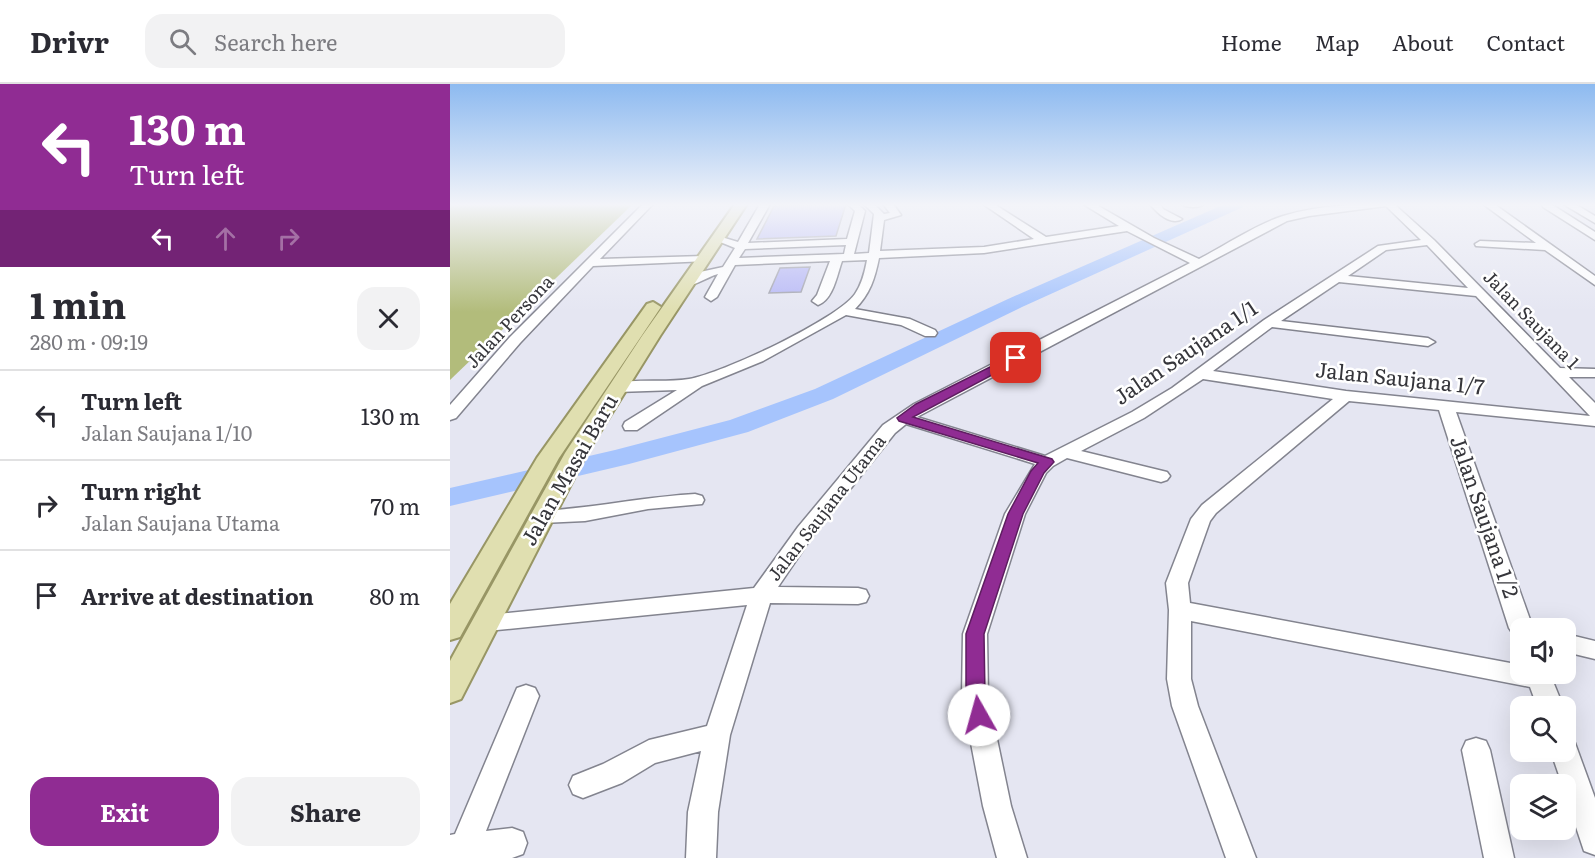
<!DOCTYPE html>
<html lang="en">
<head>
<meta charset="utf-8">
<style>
  body { margin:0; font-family:Literata,serif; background:#f2f2f3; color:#2b2b33; height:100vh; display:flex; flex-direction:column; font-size:22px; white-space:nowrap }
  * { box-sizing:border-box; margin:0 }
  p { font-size:20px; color:#7c7c81 }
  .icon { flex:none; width:33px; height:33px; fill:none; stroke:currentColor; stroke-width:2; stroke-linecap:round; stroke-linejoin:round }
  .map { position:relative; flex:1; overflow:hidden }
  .sheet { display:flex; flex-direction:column; background:#fff; width:450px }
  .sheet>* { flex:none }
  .banner { background:#902c93; color:#fff; overflow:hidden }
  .buttons { position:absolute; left:1060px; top:534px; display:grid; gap:12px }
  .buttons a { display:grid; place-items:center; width:66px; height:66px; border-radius:12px; background:#fff; box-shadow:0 6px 24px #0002; font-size:30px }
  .pin { position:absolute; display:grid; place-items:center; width:51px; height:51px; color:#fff; margin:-26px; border-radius:12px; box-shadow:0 3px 9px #0006 }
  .me { position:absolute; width:66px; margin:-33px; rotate:353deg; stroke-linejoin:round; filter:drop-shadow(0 0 4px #0008) }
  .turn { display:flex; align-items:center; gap:21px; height:126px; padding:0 30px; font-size:27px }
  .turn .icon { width:78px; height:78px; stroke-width:2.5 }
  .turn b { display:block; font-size:42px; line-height:51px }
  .lanes { display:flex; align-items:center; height:57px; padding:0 30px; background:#0003; justify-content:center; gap:30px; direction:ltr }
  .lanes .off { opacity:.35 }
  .round { display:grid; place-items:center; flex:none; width:63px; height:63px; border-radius:18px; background:#f2f2f3 }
  .overview { display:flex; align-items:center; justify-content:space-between; height:102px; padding:0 30px }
  h1 { font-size:36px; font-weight:700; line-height:45px }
  .cta { display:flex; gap:12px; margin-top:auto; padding:12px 30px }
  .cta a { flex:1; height:69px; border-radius:18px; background:#902c93; color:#fff; font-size:24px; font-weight:700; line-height:69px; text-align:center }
  .cta a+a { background:#f2f2f3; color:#2b2b33 }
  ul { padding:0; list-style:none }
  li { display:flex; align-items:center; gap:18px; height:90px; padding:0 30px; border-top:2px solid #e1e1e2 }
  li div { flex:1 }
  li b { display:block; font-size:22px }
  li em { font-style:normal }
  header { display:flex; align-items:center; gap:36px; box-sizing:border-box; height:84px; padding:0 30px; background:#fff; border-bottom:2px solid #e1e1e2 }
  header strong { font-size:28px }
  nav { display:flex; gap:33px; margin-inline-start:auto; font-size:21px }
  .search { width:420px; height:54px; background:#f2f2f3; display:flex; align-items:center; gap:15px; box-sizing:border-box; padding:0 21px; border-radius:18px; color:#7c7c81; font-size:22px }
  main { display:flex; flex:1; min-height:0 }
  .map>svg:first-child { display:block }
</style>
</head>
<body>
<header>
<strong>Drivr</strong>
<div class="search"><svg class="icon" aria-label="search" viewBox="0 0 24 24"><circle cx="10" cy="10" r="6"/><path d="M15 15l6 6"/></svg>Search here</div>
<nav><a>Home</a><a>Map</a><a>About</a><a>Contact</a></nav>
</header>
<main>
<section class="sheet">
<div class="banner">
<div class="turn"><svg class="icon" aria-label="left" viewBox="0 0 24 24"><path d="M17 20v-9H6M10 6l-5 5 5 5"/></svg><div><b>130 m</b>Turn left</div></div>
<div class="lanes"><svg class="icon" aria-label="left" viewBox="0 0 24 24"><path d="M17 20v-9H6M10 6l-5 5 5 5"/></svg><svg class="icon off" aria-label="ahead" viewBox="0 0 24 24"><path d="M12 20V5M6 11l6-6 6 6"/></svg><svg class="icon off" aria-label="right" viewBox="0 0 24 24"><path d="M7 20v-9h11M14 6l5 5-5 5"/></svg></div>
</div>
<div class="overview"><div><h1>1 min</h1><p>280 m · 09:19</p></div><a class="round"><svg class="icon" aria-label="close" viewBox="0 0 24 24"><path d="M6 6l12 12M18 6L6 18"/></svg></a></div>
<ul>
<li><svg class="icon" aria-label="left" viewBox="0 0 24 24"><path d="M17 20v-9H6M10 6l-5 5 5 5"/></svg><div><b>Turn left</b><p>Jalan Saujana 1/10</p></div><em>130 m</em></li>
<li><svg class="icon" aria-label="right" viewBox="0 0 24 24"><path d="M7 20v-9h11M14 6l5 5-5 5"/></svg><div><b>Turn right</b><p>Jalan Saujana Utama</p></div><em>70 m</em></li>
<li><svg class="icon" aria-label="arrive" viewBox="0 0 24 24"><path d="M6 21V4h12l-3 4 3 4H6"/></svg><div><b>Arrive at destination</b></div><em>80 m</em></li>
</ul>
<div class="cta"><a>Exit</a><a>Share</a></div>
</section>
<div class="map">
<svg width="1145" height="774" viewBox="0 0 1145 774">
  <rect width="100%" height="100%" fill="#e5e6f2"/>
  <!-- green -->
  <polygon fill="#b2bc7b" points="0,120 183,120 0,296"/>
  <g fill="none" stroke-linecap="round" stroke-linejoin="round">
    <!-- river -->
    <polygon fill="#a6c4fd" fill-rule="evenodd" points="775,120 795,120 793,123 572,223 383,315 298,348 179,380 0,422 0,404 165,366 280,336 365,305 558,215"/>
  </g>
  <!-- building -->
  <g fill="#b7b8f6" stroke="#a4a5b0" stroke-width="1.5">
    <polygon points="396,120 386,152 307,155 324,122"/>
    <polygon points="360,183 351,208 319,209 330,184"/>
  </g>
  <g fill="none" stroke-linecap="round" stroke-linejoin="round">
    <!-- minor casing -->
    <g stroke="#83848f" stroke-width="3">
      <g id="minor">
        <polygon points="193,120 203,120 150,175 254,172 258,173 258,177 143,182 70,259 6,334 0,336 0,321 60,253"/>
        <path d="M310,120H320L298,159L397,155L405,127L398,120H408L415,127L404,170L419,169L424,130L414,120H424L434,130L440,129L433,120H443L451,131L434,136L430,167L534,163L584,155L533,120H544L596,153L669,142L633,120H645L704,154L749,175C774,162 807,140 833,132C868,121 907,120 944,120L984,156L1110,284L1145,285V293H1119L1145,319V342L1006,328L1083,544H1071V553L1063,550L1059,544L989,326L899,317L766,429L760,437L738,499L740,519L1071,581V590H1100L1113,622H1087L1080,603L741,537V595L748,622L806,774H776L722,622L717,595L719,526L716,499L741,435L752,421L883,315L753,295L694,334L631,367L717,388L720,392L717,396L711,398L617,374L603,382L596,389L575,430L537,550L538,612L561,722L577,774H547L533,722L512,612L513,550L555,430L585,380L456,340L445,349L362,453L328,503L408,504L416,506L419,512L416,518L408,520L320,519L280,651L268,728L266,774H236L238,728L251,667L205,679L172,699L133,714L123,710L119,701L123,692L153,680L199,656L257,642L297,521L37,547L29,544L26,538L29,532L304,504L348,443L433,341L464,320L740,179L677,147L534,169L429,174C425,194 420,210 405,225L460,235L485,246L487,249L485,252H475L451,241L396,231L313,277L252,302L187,346H175L173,342L175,338L227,306L167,308L162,306L159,303L162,300C186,294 214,299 239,295C271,290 388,235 405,210C412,200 415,187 417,176L392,177C387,191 383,216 368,221L362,217L367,211L380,177L285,181L267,213L261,217L255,213L268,190C257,193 244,203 233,202V196L250,188L273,183L285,164L263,155L268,152L288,158ZM936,122L971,156L928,162L814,236L722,304L682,328L595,372L467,333L837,137L859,132ZM396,161L394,170L289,174L295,165ZM977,161L1018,204L898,192L936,166ZM889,198L1026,212L1140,332L896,307L763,287L822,243L978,262L985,258L978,254L831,237Z"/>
        <path d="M700,120H710L713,125L732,135C721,142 707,129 700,120Z"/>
        <path d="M732,120H754C749,124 737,124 732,120Z"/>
        <polygon points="1033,120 1044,120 1145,192 1145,201 1095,166 1026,162 1025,160 1030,157 1086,159"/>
        <polygon points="1092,120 1101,120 1145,148 1145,156 1093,123"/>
        <polygon points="1113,120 1125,120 1145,132 1145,139"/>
        <path d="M245,410L252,412L254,416L252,420L198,425L135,437L92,439L85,437L82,433L85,429L92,427C144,424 193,413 245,410Z"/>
        <polygon points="1116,550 1145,557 1145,575 1116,568"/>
        <polygon points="76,601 85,604 89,612 36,747 62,744 73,748 77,759 73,770 62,774 0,774 0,751 5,750 67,604"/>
        <polygon points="1026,654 1036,657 1040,666 1064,774 1034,774 1012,666 1016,657"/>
        <polygon points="1116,656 1125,659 1145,714 1145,771 1134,767 1116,713 1116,700 1112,700 1101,668 1116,668"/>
      </g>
    </g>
    <!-- major casing -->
    <g stroke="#989665" stroke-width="4">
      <g id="major">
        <polygon points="285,120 297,120 210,252 137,369 11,615 0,619 0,577 115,369 192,252"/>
        <polygon points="203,218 211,223 109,374 10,553 0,556 0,520 87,374 197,220"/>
      </g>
    </g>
    <!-- minor -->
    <use href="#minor" fill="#fff" fill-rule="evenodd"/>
    <!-- major -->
    <use href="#major" fill="#e0dfb0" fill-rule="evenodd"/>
  </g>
  <!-- sky -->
  <linearGradient id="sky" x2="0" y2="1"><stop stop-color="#8dbaf0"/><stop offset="0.53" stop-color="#f3f4f9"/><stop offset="1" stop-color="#f3f4f9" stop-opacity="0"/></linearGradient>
  <rect width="1145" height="228" fill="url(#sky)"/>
  <!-- route -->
  <polygon fill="#902c93" stroke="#5e1d60" stroke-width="1.5" points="566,270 570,271 570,276 463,333 602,375 604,378 594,389 573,430 534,550 535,612 539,631 536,637 529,639 522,637 516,612 516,550 558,430 581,387 588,379 449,337 447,334 466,320"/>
  <g text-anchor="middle" stroke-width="5" stroke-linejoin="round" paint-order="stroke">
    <!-- far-street labels -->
    <g font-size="18" fill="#36363b" stroke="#fff">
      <text transform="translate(1081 236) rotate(46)" y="6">Jalan Saujana 1</text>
      <text transform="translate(60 238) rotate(-47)" y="6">Jalan Persona</text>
      <text transform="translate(377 424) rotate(-52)" y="6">Jalan Saujana Utama</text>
    </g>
    <!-- street labels -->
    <g font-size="21" fill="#36363b" stroke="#fff">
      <text transform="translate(736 269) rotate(-34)" y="7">Jalan Saujana 1/1</text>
      <text transform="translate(950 295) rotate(6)" y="7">Jalan Saujana 1/7</text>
      <text transform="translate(120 386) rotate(-60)" y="7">Jalan Masai Baru</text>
      <text transform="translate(1034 433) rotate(71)" y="7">Jalan Saujana 1/2</text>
    </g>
  </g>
</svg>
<div class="buttons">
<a><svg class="icon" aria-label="sound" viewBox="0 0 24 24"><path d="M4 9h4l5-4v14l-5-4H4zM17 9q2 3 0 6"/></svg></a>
<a><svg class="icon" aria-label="search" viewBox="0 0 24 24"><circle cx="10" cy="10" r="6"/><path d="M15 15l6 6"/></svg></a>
<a><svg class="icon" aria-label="layers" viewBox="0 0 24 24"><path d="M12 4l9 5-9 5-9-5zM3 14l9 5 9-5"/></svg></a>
</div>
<div class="pin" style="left:566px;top:274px;background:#d93025"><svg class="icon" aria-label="arrive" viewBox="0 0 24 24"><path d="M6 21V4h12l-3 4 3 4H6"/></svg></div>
<svg class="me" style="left:529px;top:631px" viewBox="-20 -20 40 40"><circle r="19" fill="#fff"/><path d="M0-13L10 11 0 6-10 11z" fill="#902c93"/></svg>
</div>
</main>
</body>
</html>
